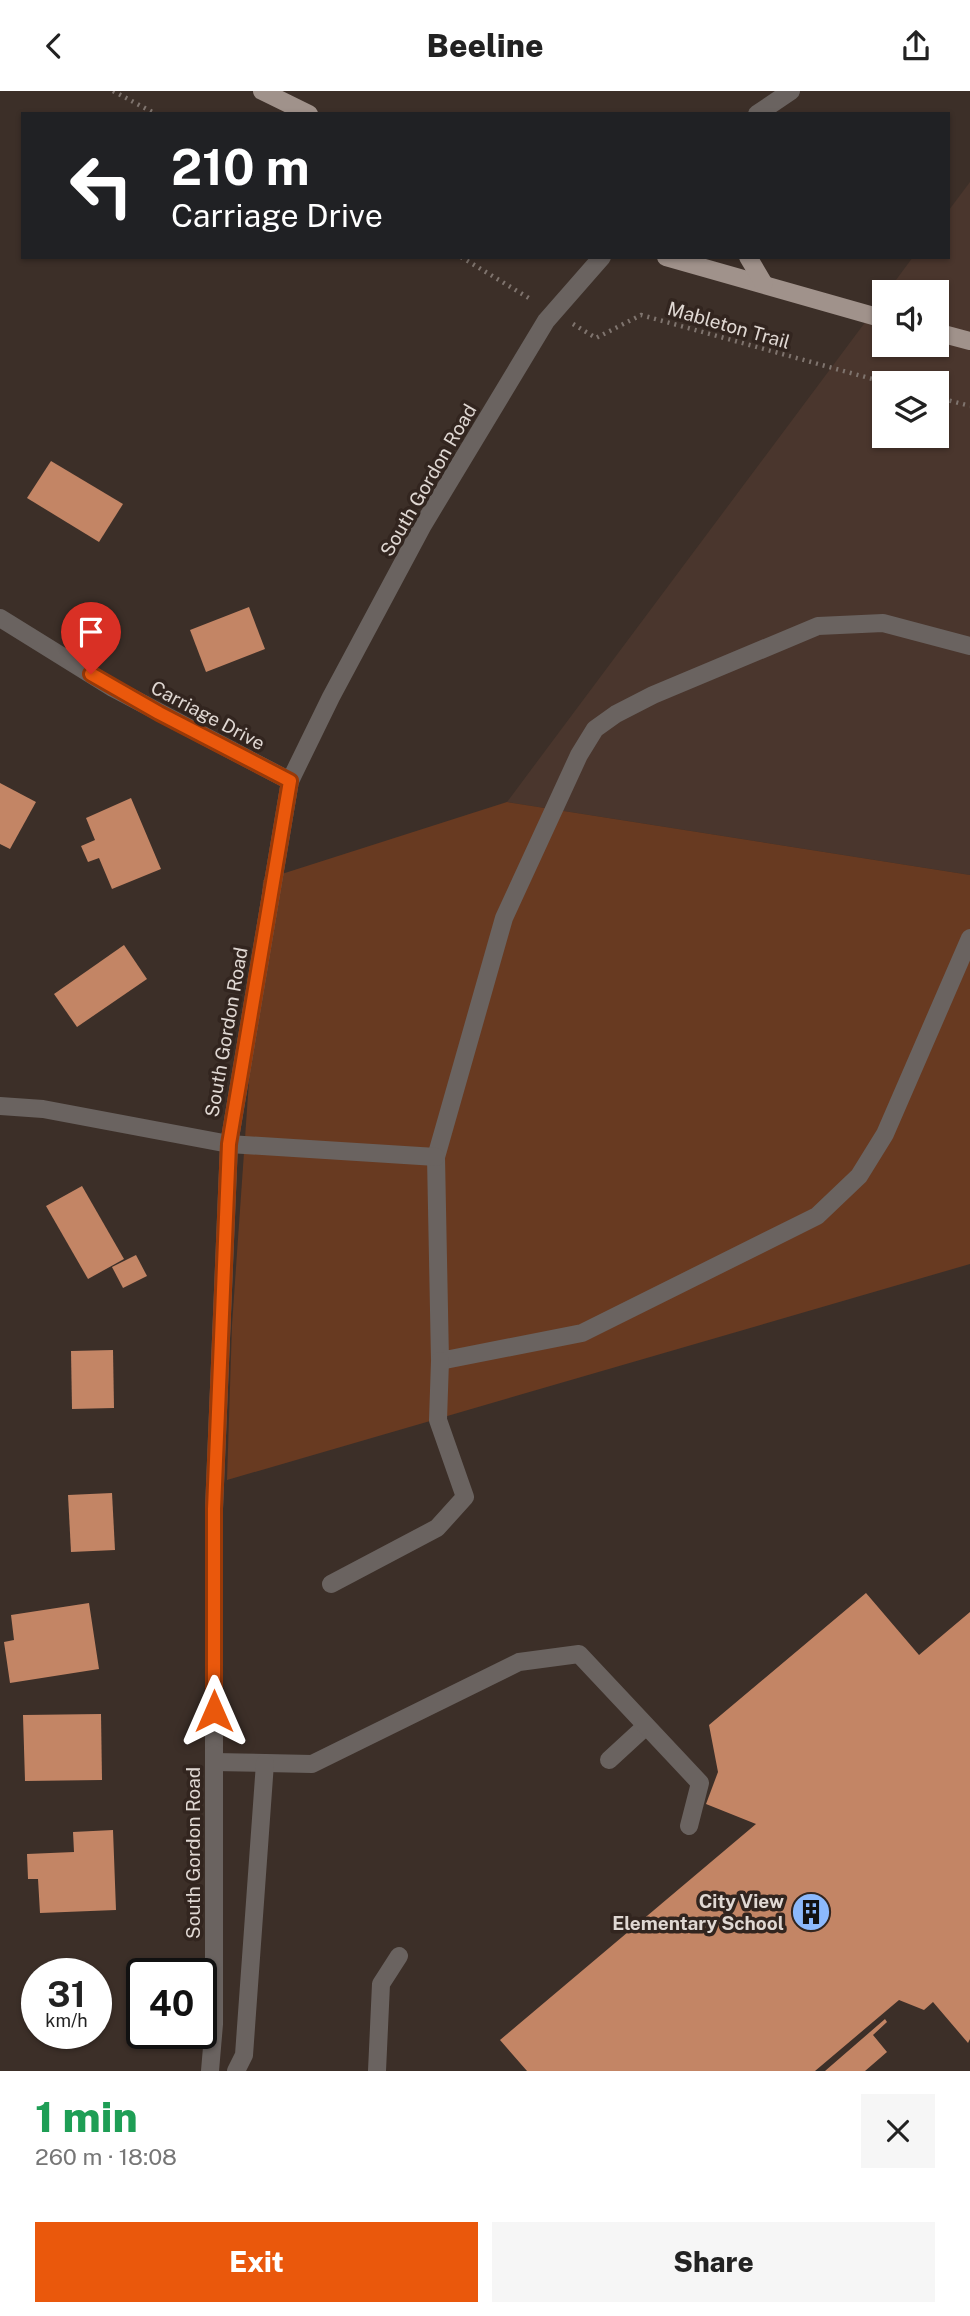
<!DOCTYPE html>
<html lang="en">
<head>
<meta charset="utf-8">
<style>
  body { margin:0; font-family:"Public Sans",sans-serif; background:#f6f6f6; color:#222; height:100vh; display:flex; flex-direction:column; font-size:26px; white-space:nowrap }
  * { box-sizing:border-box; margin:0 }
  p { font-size:23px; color:#767676 }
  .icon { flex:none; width:38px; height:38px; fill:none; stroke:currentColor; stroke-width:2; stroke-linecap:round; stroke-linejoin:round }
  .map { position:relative; height:1980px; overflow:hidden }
  .drawer { display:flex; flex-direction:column; background:#fff; flex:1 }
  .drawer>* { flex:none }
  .hud { position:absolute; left:21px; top:21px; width:929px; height:147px; border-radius:0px; box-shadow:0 2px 5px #0004; background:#202124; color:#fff; overflow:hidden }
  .buttons { position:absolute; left:872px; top:189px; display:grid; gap:14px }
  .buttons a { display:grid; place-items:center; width:77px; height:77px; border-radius:0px; background:#fff; box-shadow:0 2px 5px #0004; font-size:35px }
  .speed { position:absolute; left:21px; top:1867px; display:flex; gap:14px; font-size:35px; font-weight:700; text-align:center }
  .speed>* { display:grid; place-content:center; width:91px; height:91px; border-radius:50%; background:#fff; box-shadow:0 2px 5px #0004; line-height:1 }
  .speed small { font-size:18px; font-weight:400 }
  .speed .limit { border:4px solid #111; border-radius:10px; background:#fff; color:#111 }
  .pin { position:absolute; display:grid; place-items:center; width:60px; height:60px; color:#fff; margin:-72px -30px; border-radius:50% 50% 50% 0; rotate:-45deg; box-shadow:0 0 7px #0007 }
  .pin .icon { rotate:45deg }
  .me { position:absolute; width:77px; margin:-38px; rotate:0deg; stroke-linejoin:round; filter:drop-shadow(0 0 5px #0008) }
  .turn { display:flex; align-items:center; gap:24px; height:147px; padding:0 35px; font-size:32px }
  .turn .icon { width:91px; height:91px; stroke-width:2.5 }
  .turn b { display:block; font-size:49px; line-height:60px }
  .round { display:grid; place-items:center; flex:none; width:74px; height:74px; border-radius:0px; background:#f6f6f6 }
  .summary { display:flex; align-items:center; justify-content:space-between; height:119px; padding:0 35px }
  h1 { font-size:42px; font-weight:800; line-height:52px; color:#1e9e55 }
  .primary-button { display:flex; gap:14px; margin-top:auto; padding:14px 35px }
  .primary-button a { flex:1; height:80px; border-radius:0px; background:#ea580c; color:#fff; font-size:28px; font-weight:800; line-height:80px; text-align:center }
  .primary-button a+a { background:#f6f6f6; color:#222 }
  header { display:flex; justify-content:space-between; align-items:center; height:91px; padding:0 35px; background:#fff; font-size:32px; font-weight:800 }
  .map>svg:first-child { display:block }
</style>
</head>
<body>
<header><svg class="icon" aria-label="back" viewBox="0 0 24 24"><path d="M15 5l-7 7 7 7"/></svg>Beeline<svg class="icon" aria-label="share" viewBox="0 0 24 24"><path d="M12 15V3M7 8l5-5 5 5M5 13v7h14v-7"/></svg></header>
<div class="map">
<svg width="970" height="1980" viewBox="0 0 970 1980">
  <rect width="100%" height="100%" fill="#3c2f28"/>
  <!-- built -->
  <path fill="#4a362d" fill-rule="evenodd" d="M970,91V784L507,711L884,206V254H936V201H887L913,166H948L949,119ZM884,292H936V345H884Z"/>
  <!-- green -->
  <polygon fill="#683a21" points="507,711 970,784 970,1173 227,1389 232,1234 263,789"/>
  <!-- building -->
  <g fill="#c38565">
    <polygon points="51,370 123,413 99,451 27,407"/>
    <polygon points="249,516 265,558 206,581 190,539"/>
    <polygon points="0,692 36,711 10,758 0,753"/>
    <polygon points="131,707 161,778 112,798 99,767 88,771 81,755 95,749 86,727"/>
    <polygon points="124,854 147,888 77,936 54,903"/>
    <polygon points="82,1095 124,1168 88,1188 46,1115"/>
    <polygon points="136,1164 147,1185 123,1197 112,1176"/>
    <polygon points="113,1259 114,1317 72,1318 71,1260"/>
    <polygon points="112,1402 115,1459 71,1461 68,1404"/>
    <polygon points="866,1502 919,1564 970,1521 970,1948 968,1952 933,1911 924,1919 899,1909 815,1980 527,1980 500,1949 756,1733 706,1713 718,1681 709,1634"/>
    <polygon points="89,1512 99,1578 10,1592 4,1551 14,1549 11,1524"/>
    <polygon points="101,1623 102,1689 25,1690 23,1624"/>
    <polygon points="113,1739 116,1819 40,1822 38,1788 28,1788 27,1763 74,1761 73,1741"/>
    <polygon points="885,1928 887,1931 873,1944 887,1961 865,1980 825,1980"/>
  </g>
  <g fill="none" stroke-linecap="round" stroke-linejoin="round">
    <!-- path -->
    <g stroke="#7f746e" stroke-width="4.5" stroke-dasharray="2 5" stroke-linecap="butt">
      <polyline points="113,0 156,23"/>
      <polyline points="461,166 532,209"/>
      <polyline points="573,233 596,247 641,224 887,292"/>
      <polyline points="936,306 970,315"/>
    </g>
    <!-- minor -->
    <g stroke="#6a6360" stroke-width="18">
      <polyline points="757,23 791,0"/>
      <polyline points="0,527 113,597 290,690"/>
      <polyline points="970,555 883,532 818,535 653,604 616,623 595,638 579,664 504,827 436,1066 440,1270 582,1242 817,1125 859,1085 885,1043 970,847"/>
      <polyline points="0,1015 43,1018 229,1053 436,1066"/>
      <polyline points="331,1493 437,1437 465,1406 438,1329 440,1270"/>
      <polyline points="609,1669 646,1635"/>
      <polyline points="214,1671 312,1673 519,1571 579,1563 700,1692 689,1735"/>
      <polyline points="210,1980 214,1933 214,1418 229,1053 290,690 331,606 423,434 546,230 602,166"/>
      <polyline points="236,1980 244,1964 265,1672"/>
      <polyline points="377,1980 381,1893 399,1865"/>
    </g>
    <!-- major -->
    <g stroke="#a0928b" stroke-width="18">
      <polyline points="262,0 309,23"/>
      <polyline points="666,166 884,228"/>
      <polyline points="748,166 764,193"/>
      <polyline points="936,241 970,250"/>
    </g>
  </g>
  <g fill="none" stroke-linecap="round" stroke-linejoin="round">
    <!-- route casing -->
    <g stroke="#983908" stroke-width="18">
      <polyline id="route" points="91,583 159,622 290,690 229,1053 214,1418 214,1620"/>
    </g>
    <!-- route -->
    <use href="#route" stroke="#ea580c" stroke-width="12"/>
  </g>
  <!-- icons -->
  <defs>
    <g id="building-disc" transform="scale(2.0125)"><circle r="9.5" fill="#8cb9fc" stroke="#32251f"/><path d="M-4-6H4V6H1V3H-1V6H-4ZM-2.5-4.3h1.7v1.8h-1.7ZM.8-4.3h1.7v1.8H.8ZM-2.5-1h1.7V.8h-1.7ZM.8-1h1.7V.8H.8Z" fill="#111"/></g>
  </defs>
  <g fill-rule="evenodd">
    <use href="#building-disc" x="811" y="1821"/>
  </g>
  <g text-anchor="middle" stroke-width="7" stroke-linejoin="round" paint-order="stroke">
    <!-- street labels -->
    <g font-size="19" fill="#e0d8d3" stroke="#32251f">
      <text transform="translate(729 234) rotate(16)" y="7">Mableton Trail</text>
      <text transform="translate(428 389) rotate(-60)" y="7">South Gordon Road</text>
      <text transform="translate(208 624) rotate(28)" y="7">Carriage Drive</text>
      <text transform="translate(226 941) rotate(-80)" y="7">South Gordon Road</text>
      <text transform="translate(193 1762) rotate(-90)" y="7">South Gordon Road</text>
    </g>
    <!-- poi labels -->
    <g font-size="19" font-weight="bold" fill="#e0d8d3" stroke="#32251f" text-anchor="end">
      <text x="784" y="1817">City View<tspan x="784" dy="22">Elementary School</tspan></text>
    </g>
  </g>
</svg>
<div class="buttons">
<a><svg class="icon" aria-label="sound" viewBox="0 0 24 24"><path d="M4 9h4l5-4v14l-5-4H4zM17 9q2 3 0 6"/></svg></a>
<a><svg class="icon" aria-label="layers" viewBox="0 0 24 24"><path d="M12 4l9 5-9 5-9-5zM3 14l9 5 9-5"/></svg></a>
</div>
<div class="speed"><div>31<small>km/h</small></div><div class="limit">40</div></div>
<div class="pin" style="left:91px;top:583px;background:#d93025"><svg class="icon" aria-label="arrive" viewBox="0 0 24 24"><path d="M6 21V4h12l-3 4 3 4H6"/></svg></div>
<svg class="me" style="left:214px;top:1620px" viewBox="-20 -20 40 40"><path d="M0-17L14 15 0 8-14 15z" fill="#ea580c" stroke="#fff" stroke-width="4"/></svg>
<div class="hud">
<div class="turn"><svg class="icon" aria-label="left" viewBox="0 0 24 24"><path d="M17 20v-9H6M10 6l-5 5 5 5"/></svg><div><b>210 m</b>Carriage Drive</div></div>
</div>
</div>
<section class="drawer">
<div class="summary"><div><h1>1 min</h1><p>260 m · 18:08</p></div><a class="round"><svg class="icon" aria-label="close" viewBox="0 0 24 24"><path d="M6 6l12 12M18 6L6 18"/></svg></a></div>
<div class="primary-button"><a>Exit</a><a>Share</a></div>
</section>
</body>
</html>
